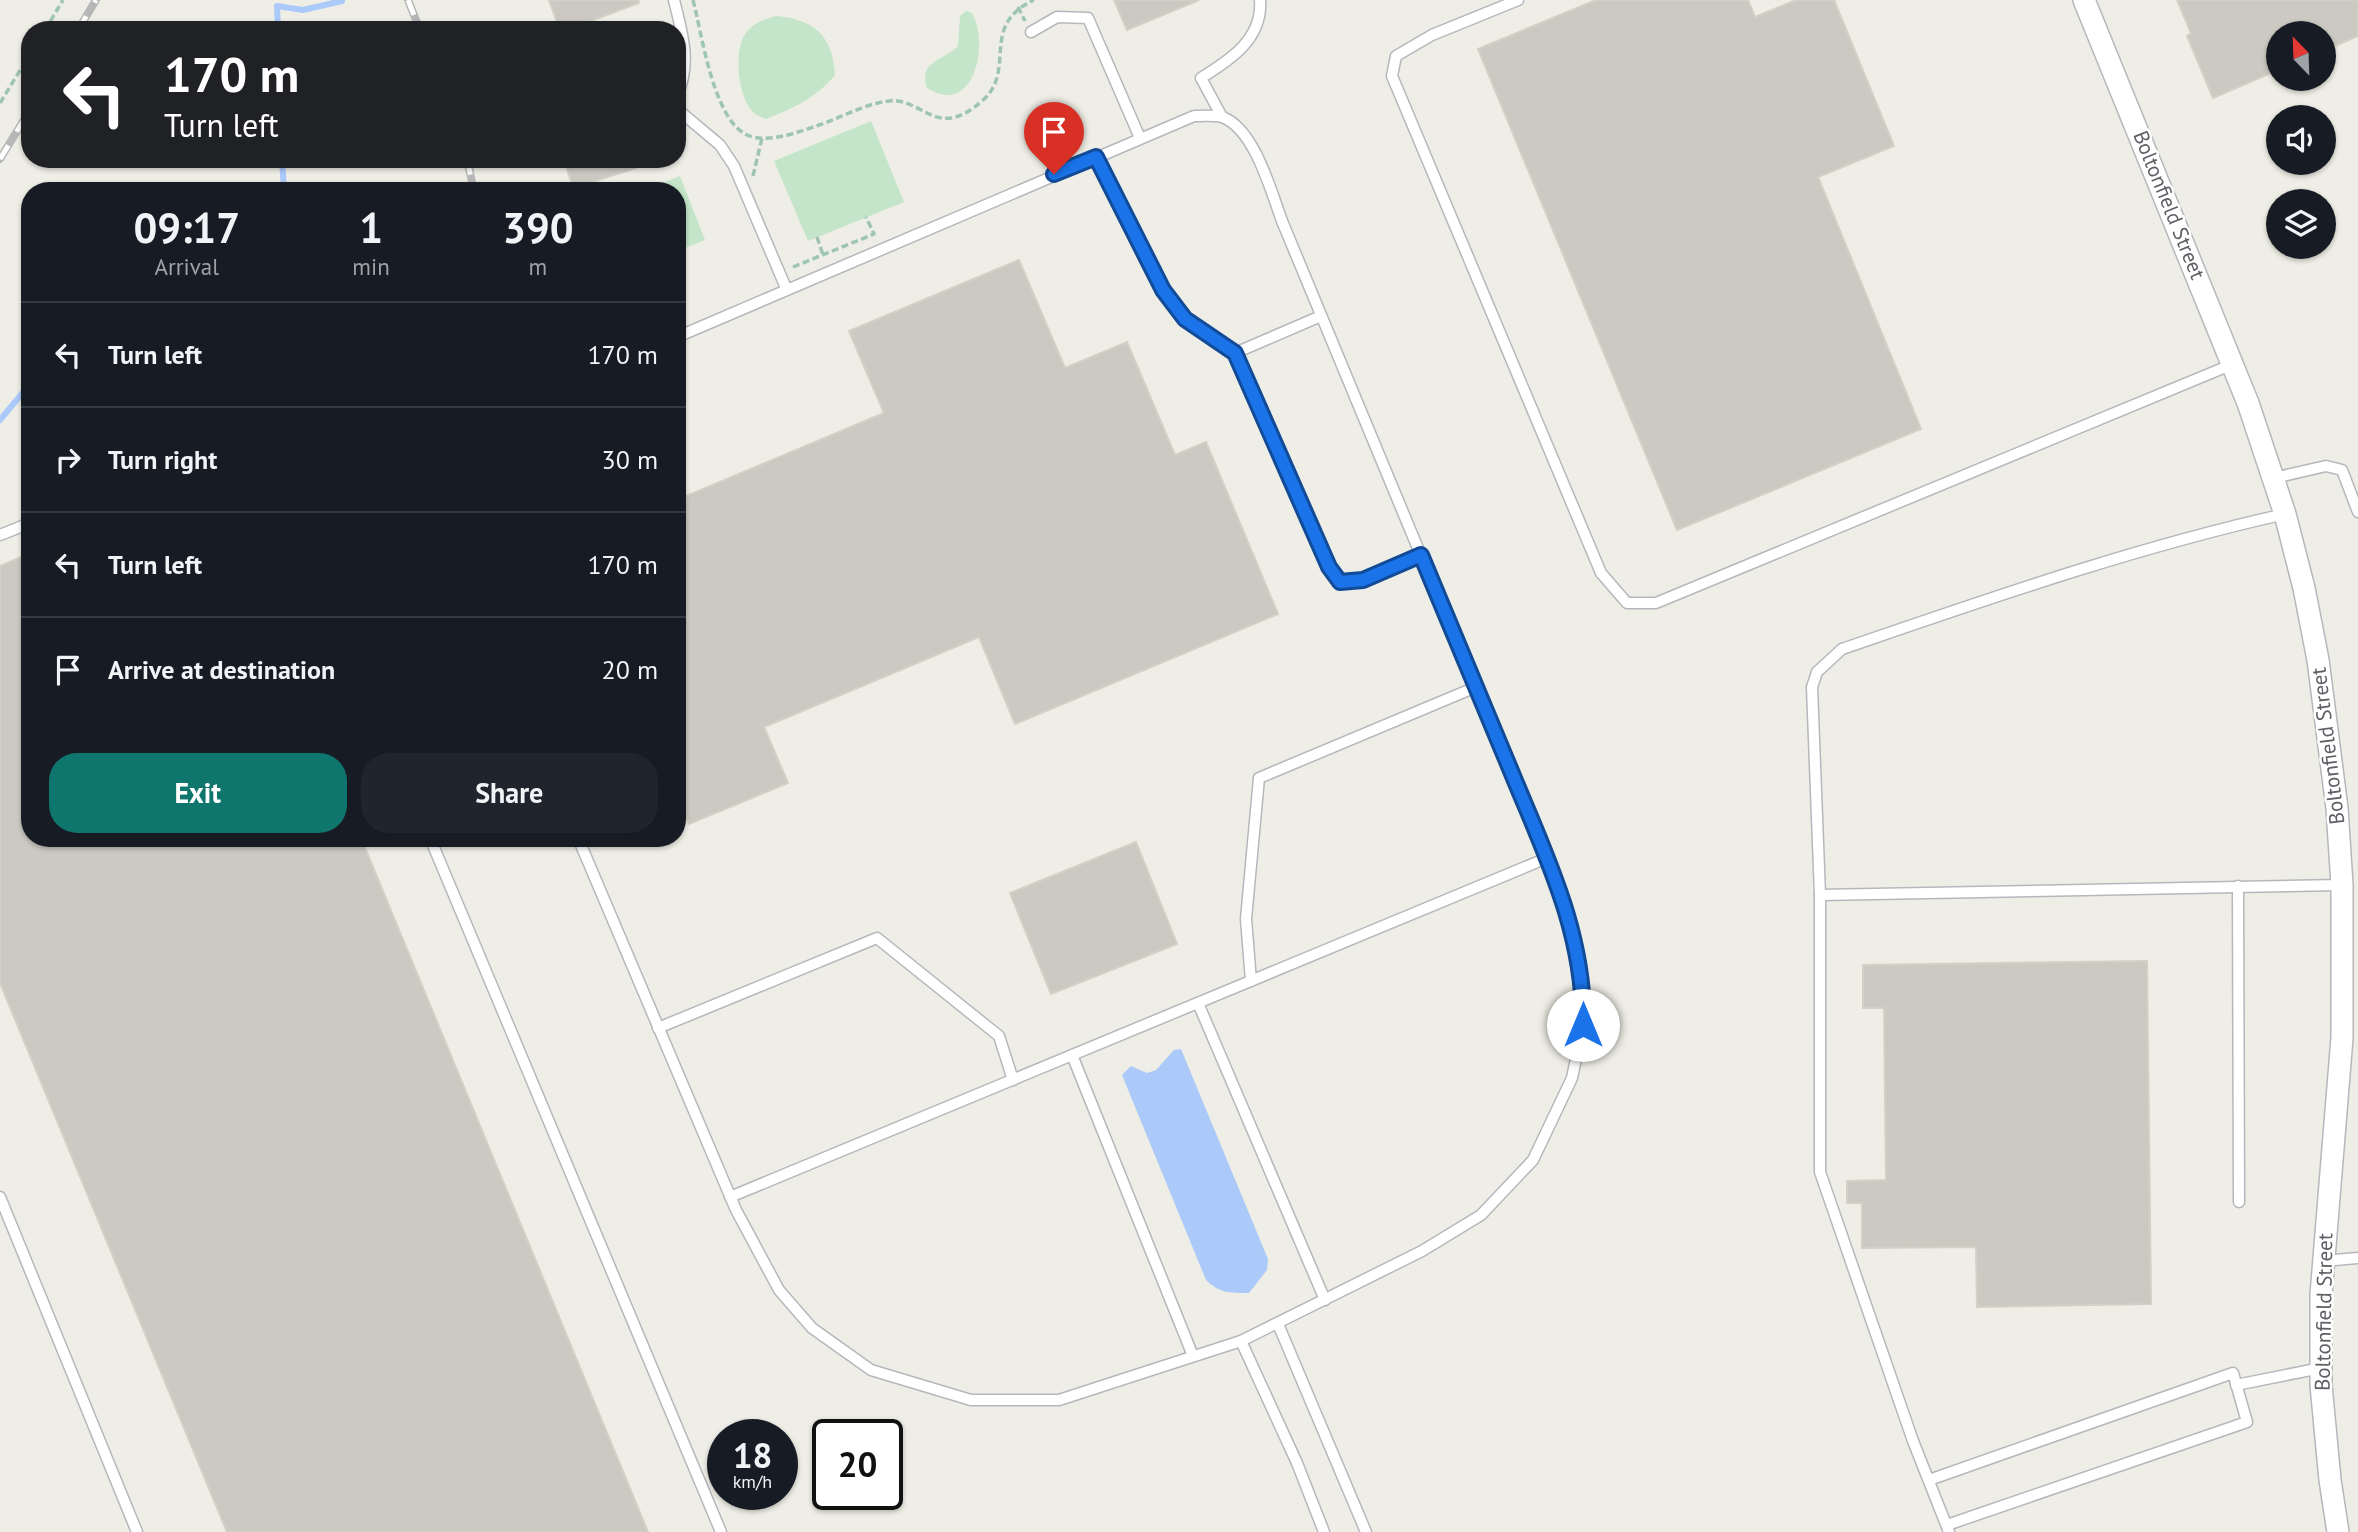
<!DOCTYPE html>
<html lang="en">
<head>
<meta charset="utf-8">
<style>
  body { margin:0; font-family:"PT Sans",sans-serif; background:#20242c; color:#f1f3f6; height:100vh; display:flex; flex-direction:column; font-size:26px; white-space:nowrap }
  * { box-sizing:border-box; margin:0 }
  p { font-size:23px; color:#9ea1a6 }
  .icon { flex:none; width:38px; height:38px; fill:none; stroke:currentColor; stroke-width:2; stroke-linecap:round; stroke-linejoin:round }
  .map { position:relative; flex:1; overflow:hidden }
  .side { position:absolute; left:21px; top:182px; width:665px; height:665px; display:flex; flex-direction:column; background:#171b24; border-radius:28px; box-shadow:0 2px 5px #0004 }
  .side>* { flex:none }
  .top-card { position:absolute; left:21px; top:21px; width:665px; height:147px; border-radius:28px; box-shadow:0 2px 5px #0004; background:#202124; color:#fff; overflow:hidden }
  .needle { width:46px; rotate:337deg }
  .buttons { position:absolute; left:2266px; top:21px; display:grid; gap:14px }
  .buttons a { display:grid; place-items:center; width:70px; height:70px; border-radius:50%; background:#171b24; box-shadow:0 2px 5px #0004; font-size:35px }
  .speed { position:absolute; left:707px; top:1419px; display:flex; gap:14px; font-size:35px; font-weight:700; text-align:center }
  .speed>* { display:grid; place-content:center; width:91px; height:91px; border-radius:50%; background:#171b24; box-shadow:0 2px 5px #0004; line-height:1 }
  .speed small { font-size:18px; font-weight:400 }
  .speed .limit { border:4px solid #111; border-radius:10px; background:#fff; color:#111 }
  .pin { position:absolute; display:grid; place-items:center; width:60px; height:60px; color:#fff; margin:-72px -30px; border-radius:50% 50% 50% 0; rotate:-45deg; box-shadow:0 0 7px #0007 }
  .pin .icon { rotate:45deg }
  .me { position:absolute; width:77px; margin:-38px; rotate:0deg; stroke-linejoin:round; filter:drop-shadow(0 0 5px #0008) }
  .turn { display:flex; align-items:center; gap:24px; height:147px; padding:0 28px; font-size:32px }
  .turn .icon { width:91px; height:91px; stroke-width:2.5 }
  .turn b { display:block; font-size:49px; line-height:60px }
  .eta { display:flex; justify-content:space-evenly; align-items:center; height:119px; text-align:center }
  .eta b { font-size:42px; font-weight:700; line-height:49px }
  .action { display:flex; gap:14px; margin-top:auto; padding:14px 28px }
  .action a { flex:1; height:80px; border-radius:28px; background:#0f766e; color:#fff; font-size:28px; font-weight:700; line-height:80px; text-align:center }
  .action a+a { background:#20242c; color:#f1f3f6 }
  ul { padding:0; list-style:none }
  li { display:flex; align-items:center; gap:21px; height:105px; padding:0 28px; border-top:2px solid #363941 }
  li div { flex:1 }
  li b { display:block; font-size:26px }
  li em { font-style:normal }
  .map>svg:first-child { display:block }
</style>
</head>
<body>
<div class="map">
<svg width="2358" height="1532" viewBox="0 0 2358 1532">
  <rect width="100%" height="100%" fill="#efeee6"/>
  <!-- green -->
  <g fill="#c4e5ca">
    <path d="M966,11L972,13C990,44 974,118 927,88C918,60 944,61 958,46L960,16Z"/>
    <path d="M776,16C814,19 833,36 835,75C816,98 794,108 766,119C762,117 755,115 752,111C738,96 734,53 744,36C750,24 764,19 776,16Z"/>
    <polygon points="871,121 904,202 808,241 774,161"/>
    <polygon points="680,176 705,240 677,251 677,191 651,191 650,188"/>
  </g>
  <!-- water -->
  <path fill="#abcafa" d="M1181,1049L1268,1259L1267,1270L1249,1293C1230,1293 1219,1293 1206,1280L1122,1075L1131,1066L1147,1073L1156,1070L1174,1050Z"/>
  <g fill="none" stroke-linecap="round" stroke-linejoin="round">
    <!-- stream -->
    <g stroke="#abcafa" stroke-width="6">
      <polyline points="278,30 277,6 303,10 342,1"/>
      <polyline points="282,159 284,191"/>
      <polyline points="0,420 30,384"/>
    </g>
  </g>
  <!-- building -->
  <g fill="#cbc9c2" stroke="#d3d1c5" stroke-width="2">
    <polygon points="549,0 638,0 639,3 567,30 560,30"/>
    <polygon points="1114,0 1199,0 1127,30"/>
    <polygon points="1596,0 1748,0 1755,17 1796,0 1834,0 1894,146 1818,177 1921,429 1677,530 1478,49"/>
    <polygon points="2177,0 2358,0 2358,36 2324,51 2324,33 2278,33 2278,70 2213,98 2187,36 2191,33"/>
    <polygon points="564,159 633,159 636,168 573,188"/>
    <polygon points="1019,260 1065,368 1127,342 1175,455 1206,442 1278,614 1015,724 979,637 764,727 788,783 689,824 677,796 677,500 884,413 849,331"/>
    <polygon points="30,553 30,838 361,838 648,1532 227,1532 0,983 0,566"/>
    <polygon points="1136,842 1177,944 1051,994 1010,893"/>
    <polygon points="2147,961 2151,1304 1977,1307 1976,1247 1862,1248 1862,1203 1847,1203 1847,1181 1886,1180 1884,1008 1863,1008 1863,965"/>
  </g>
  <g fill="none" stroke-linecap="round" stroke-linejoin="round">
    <!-- service casing -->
    <g stroke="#b6b7bc" stroke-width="13">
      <g id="service">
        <path d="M674,0C682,33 692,63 677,96"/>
        <polyline points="1518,0 1432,35 1396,56 1392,76 1601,573 1627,603 1656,603 2233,364"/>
        <polyline points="1031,32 1057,17 1088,18 1140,138"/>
        <polyline points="677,109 720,145 734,166 786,288"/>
        <path d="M1222,117L1201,78C1230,60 1263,39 1260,0"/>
        <polyline points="1096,157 1163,290 1185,319 1235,353 1329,567 1340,582 1363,580 1421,555"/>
        <polyline points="1235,353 1321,316"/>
        <polyline points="2274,478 2326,466 2342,470 2358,512"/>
        <polyline points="0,535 30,523"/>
        <polyline points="430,838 721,1532"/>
        <path d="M578,838L736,1210L779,1290L812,1328L871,1370L971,1400H1059L1241,1341L1422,1251L1481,1215L1533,1160L1572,1078L1583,1025L1584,997L1580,961L1564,900L1282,221C1271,191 1254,128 1222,117C1214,115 1202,116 1194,116L677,337"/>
        <polyline points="2238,886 2239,1202"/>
        <path d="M1820,895L1812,687L1817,672L1842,649C1988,599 2133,548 2285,514"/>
        <polyline points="1251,981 1246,919 1259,778 1476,687"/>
        <polyline points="1198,1003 1325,1300"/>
        <polyline points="658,1028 877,938 999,1036 1013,1080"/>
        <polyline points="1072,1055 1193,1356"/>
        <polyline points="0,1197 137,1532"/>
        <polyline points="730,1197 1547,858"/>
        <polyline points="2323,1261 2358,1258"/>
        <polyline points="1278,1324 1366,1532"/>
        <polyline points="1241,1341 1297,1463 1324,1532"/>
        <polyline points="2236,1385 2321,1368"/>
        <polyline points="1929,1480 2233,1373 2247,1422 1947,1525"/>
        <polyline points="1949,1532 1913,1441 1820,1172 1820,895 2342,885"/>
      </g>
    </g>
    <!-- minor casing -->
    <g stroke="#b6b7bc" stroke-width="24">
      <polyline id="minor" points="2084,0 2248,403 2285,514 2304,588 2318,660 2337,808 2342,885 2342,1038 2321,1295 2321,1385 2330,1480 2338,1532"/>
    </g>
    <!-- path -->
    <g stroke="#9ec5b0" stroke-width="3.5" stroke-dasharray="7 3.5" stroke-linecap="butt">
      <path d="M693,0C702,34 713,119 747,135C768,144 799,132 819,125C843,117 864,104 889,101C923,97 936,142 982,101C1018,70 978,26 1034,0"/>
      <polyline points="1018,7 1025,21"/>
      <polyline points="45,30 63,0"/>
      <polyline points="0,103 30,54"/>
      <polyline points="753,176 762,138"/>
      <polyline points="817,237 823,255"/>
      <polyline points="793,267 874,234 866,217"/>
    </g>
    <!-- service -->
    <use href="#service" stroke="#fff" stroke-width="10"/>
    <!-- minor -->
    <use href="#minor" stroke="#fff" stroke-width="21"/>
    <!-- rail casing -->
    <g stroke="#b6b7b7" stroke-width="8">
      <g id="rail">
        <polyline points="408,0 420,30"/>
        <polyline points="78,30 96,0"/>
        <polyline points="0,159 30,110"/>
        <polyline points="467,159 474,191"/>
      </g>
    </g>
    <!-- rail -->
    <use href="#rail" stroke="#fff" stroke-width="5" stroke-dasharray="16" stroke-linecap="butt"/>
  </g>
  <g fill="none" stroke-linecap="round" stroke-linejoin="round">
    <!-- route casing -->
    <g stroke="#114b97" stroke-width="18">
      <path id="route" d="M1054,174L1096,157L1163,290L1185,319L1235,353L1329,567L1340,582L1363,580L1421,555C1451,627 1481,699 1511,771C1545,854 1585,933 1583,1025"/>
    </g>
    <!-- route -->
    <use href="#route" stroke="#1a73e8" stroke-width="12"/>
  </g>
  <g text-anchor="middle" stroke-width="5" stroke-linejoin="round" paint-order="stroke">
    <!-- street labels -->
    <g font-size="21" fill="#5e6065" stroke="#fff">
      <text transform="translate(2169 205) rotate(68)" y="7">Boltonfield Street</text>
      <text transform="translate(2328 746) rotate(-97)" y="7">Boltonfield Street</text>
      <text transform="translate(2324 1312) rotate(-89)" y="7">Boltonfield Street</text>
    </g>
  </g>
</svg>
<div class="buttons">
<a><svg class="needle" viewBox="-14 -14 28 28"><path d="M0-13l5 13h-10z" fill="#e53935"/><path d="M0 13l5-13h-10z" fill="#9ea1a6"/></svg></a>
<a><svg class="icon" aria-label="sound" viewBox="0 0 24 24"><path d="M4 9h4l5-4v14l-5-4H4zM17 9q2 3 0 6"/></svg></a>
<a><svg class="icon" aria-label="layers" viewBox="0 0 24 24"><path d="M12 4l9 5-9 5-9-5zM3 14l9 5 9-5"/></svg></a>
</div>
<div class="speed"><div>18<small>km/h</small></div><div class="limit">20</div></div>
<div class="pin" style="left:1054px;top:174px;background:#d93025"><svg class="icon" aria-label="arrive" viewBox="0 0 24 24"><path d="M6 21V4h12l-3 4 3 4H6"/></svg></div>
<svg class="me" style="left:1583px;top:1025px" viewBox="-20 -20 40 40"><circle r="19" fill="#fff"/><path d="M0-13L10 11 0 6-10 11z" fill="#1a73e8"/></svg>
<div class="top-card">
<div class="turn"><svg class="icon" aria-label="left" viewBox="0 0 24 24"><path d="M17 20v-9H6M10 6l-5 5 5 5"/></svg><div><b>170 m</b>Turn left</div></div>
</div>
<section class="side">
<div class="eta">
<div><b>09:17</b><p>Arrival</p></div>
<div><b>1</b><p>min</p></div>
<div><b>390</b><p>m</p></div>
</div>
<ul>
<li><svg class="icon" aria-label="left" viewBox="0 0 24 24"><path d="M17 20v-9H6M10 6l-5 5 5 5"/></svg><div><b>Turn left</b></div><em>170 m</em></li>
<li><svg class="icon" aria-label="right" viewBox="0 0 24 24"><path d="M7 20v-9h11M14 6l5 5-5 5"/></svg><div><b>Turn right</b></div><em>30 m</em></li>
<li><svg class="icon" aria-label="left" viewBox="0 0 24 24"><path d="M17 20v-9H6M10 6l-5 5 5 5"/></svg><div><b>Turn left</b></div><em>170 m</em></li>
<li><svg class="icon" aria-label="arrive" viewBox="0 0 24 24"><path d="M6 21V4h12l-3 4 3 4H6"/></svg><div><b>Arrive at destination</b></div><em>20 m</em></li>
</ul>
<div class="action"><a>Exit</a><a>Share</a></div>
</section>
</div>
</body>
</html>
